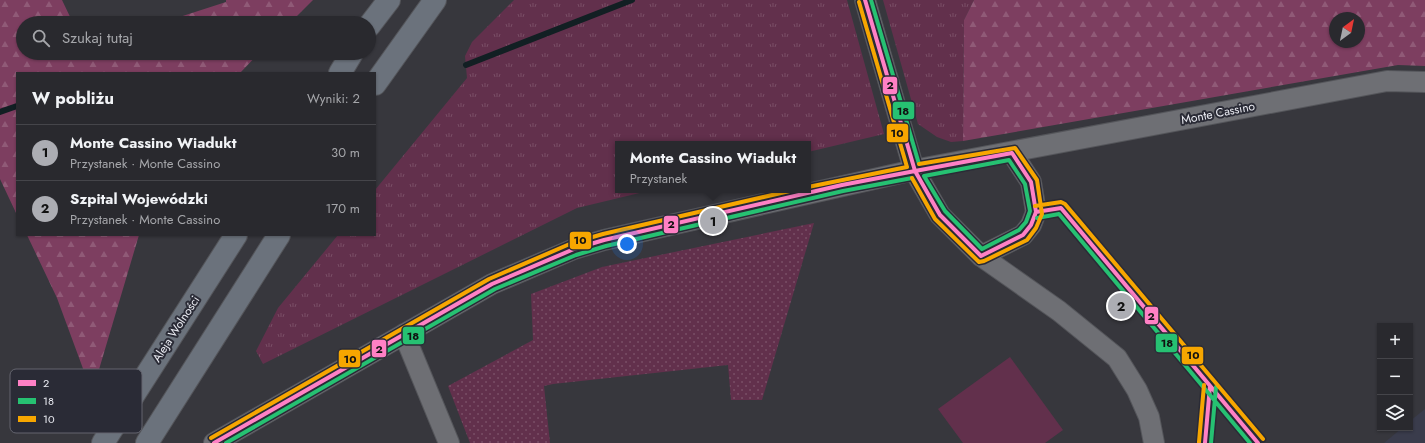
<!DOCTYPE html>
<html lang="pl">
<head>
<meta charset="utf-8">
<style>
	body { margin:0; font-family:Jost,sans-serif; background:#313136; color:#f1f3f6 }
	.controls { position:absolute; right:12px; bottom:12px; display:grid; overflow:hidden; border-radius:0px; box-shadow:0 1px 3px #0004 }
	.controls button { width:36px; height:36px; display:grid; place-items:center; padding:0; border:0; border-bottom:1px solid #45454a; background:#29292e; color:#f1f3f6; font:20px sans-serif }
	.compass { position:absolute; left:1329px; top:12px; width:36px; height:36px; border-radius:50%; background:#29292e; box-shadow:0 1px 3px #0004; rotate:33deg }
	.you { position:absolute; left:627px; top:244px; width:14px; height:14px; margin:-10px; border:3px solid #fff; border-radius:50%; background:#1a73e8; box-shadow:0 0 0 6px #1a73e833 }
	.badge { display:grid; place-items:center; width:26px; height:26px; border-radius:50%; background:#acadb3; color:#111; font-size:13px; font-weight:700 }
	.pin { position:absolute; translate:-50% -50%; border:2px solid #fff; box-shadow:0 1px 4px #0006 }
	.popup { position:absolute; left:615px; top:141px; width:196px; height:52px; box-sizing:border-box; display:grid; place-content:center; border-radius:0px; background:#29292e; filter:drop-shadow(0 1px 3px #0005); font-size:13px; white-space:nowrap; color:#a5a6aa }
	.popup b { font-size:15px; color:#f1f3f6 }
	.popup::after { content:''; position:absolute; left:50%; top:100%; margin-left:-8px; border:8px solid transparent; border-top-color:#29292e }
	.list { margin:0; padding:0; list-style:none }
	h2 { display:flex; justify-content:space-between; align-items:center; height:52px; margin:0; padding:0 16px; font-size:17px }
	h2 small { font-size:13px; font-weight:400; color:#a5a6aa }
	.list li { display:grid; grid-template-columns:26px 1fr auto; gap:12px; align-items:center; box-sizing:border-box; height:56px; padding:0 16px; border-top:1px solid #45454a }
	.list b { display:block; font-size:15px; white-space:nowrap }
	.list p { margin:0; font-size:13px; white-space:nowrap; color:#a5a6aa }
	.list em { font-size:13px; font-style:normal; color:#a5a6aa }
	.icon { flex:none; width:22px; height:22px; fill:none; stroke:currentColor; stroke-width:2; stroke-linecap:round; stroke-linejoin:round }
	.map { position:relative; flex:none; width:1425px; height:443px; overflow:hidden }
	.search { position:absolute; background:#29292e; box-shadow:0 1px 3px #0004; left:16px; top:16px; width:360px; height:44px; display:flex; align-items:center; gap:10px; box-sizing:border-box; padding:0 14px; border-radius:22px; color:#a5a6aa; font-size:15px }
	.panel { position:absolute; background:#29292e; box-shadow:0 1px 3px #0004; left:16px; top:72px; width:360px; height:164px; border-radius:0px }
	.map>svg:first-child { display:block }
</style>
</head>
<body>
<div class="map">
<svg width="1425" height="443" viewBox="0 0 1425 443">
	<defs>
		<pattern id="grass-tufts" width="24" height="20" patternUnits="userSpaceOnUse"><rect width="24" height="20" fill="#62304c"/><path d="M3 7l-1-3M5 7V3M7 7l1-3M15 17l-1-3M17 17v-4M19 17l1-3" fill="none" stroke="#794e66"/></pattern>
		<pattern id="forest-firs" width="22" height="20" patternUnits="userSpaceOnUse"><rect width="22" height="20" fill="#7d3e60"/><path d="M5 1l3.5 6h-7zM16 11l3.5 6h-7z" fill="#905a77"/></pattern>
		<pattern id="garden-dots" width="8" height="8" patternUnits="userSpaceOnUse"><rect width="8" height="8" fill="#62304c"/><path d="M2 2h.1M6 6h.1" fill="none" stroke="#794e66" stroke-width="1.8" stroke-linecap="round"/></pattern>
	</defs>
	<rect width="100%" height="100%" fill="#37373d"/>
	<!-- built -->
	<path fill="#3a3c4c" d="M 1425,409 L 1425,443 L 1384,443 L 1402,428 L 1410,428 L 1410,421 Z"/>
	<!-- grass -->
	<path fill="url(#grass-tufts)" d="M 514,0 L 847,0 L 884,134 L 808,152 L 808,144 L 618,144 L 618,190 L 652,190 L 577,208 L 263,364 L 256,351 L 278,308 L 338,235 L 375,235 L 375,190 L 467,78 L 465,56 L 472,42 Z
		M 883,0 L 974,0 L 964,20 L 963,141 L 951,142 L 937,137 L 918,124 Z"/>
	<!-- forest -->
	<path fill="url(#forest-firs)" fill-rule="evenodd" d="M 0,0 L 62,0 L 73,23 L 23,23 L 23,53 L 259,53 L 240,73 L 17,73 L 17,215 L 0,179 Z
		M 226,0 L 313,0 L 290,23 L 161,23 L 226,2 Z
		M 974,0 L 1425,0 L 1425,66 L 1398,65 L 963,141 L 964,20 ZM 1335,18 L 1359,18 L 1359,42 L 1335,42 Z
		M 27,235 L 139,235 L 92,393 L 57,298 Z"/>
	<!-- garden -->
	<path fill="url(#garden-dots)" d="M 814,223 L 762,400 L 731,400 L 728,365 L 553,384 L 544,386 L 550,443 L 470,443 L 448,386 L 533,340 L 531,294 L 602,267 Z"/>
	<!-- pitch -->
	<path fill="#62304c" d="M 1010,357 L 1063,430 L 1045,443 L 963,443 L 938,409 Z"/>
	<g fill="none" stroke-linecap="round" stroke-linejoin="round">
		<!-- stream -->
		<path stroke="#121f23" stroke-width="6" d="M 466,65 L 632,0
			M 0,112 L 17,106"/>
		<defs>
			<path id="minor" d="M 865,0 L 914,170 L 940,215 L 981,256 L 1059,311 L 1117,358 L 1137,390 L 1149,417 L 1154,443
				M 981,256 L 1023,235 L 1031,225 L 1036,212 L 1031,182 L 1012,153
				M 404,334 L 449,443
				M 214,443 L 492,284 L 574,249 L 604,240 L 914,170 L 1387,81 L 1425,82"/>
			<path id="trunk" d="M 369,26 L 389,0
				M 340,73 L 352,53
				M 375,84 L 435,0
				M 103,443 L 236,235
				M 147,443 L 279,235"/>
		</defs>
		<!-- minor casing -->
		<use href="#minor" stroke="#54555a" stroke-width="22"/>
		<!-- trunk casing -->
		<use href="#trunk" stroke="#54555a" stroke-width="24"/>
		<!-- minor -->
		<use href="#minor" stroke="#6e6f74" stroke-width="20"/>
		<!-- trunk -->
		<use href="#trunk" stroke="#6b727c" stroke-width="22"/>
		<defs>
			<path id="bus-1" d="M 865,0 L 915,171
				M 1012,153 L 1031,182 L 1036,212 L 1031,225 L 1023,235 L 981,256 L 940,215 L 915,171 Z
				M 1036,212 L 1061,208 L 1258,443
				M 214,443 L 492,284 L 574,249 L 604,240 L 842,185 L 915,171
				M 1205,443 L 1210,386"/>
			<path id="bus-2" d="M 871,0 L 919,164
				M 1009,160 L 1025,184 L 1030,211 L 1026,222 L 1019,230 L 982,249 L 945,211 L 924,176 Z
				M 1037,218 L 1059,214 L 1250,443
				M 226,443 L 495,289 L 576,255 L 606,246 L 843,191 L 912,178
				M 1211,443 L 1216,387"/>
			<path id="bus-3" d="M 912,178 L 935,219 L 979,262 L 984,261 L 1027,240 L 1036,228 L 1042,214 L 1037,180 L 1015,148 L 919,164
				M 808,187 L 907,167 L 859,2
				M 1035,206 L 1061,202 L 1065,204 L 1263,439
				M 211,438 L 489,279 L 572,243 L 603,234 L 794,190
				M 1199,442 L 1204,385"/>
		</defs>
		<!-- bus-1 casing -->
		<use href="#bus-1" stroke="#2a2b36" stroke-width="7"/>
		<!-- bus-2 casing -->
		<use href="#bus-2" stroke="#2a2b36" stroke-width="7"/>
		<!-- bus-3 casing -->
		<use href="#bus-3" stroke="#2a2b36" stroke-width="7"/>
		<!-- bus-1 -->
		<use href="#bus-1" stroke="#ff80c5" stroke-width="4"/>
		<!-- bus-2 -->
		<use href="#bus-2" stroke="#26c172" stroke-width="4"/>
		<!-- bus-3 -->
		<use href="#bus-3" stroke="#f7a600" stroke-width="4"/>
	</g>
	<g text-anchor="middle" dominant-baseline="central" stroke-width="4" stroke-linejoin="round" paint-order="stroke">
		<!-- street labels -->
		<g font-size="12" fill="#ebecf3" stroke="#2a2b36">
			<text transform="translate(1218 113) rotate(-11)">Monte Cassino</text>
			<text transform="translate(176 329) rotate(-57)">Aleja Wolności</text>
		</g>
	</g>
	<!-- legend -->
	<rect x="10" y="369" width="132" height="64" rx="6" fill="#2a2b36" stroke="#64656f" stroke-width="1"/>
	<rect x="18" y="380" width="18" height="6" fill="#ff80c5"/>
	<rect x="18" y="398" width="18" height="6" fill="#26c172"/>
	<rect x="18" y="416" width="18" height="6" fill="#f7a600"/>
	<g font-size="11" fill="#ebecf3">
		<text x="43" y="387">2</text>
		<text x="43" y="405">18</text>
		<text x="43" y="423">10</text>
	</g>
	<g stroke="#2a2b36" stroke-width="1.5">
		<rect x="882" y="76" width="16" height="19" rx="4" fill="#ff80c5"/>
		<rect x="892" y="101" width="23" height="19" rx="4" fill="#26c172"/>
		<rect x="886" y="123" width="23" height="20" rx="4" fill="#f7a600"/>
		<rect x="663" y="215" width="16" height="19" rx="4" fill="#ff80c5"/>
		<rect x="569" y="231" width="23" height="19" rx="4" fill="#f7a600"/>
		<rect x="1144" y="306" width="15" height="19" rx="4" fill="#ff80c5"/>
		<rect x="402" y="326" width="23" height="19" rx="4" fill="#26c172"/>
		<rect x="1155" y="333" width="23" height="20" rx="4" fill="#26c172"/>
		<rect x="371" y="339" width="16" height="19" rx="4" fill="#ff80c5"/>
		<rect x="1181" y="346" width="23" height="19" rx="4" fill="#f7a600"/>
		<rect x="338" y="349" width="23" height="19" rx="4" fill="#f7a600"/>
	</g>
	<g font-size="11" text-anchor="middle" font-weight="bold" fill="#111">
		<text x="890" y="89">2</text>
		<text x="903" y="115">18</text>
		<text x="897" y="137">10</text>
		<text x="671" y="228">2</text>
		<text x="580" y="244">10</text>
		<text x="1151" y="320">2</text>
		<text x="413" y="340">18</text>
		<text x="1167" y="347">18</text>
		<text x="379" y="353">2</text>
		<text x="1193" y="359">10</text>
		<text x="350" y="363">10</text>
	</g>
</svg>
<div class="controls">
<button>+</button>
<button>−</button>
<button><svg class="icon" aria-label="layers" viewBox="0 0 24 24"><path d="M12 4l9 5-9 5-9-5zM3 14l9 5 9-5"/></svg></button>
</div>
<svg class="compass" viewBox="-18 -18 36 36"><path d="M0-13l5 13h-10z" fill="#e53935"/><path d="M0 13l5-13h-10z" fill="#a5a6aa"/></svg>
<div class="you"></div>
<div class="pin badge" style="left:713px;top:221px">1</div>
<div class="popup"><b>Monte Cassino Wiadukt</b>Przystanek</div>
<div class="pin badge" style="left:1121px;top:306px">2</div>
<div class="search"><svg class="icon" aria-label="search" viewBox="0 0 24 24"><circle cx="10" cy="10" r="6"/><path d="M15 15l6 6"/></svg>Szukaj tutaj</div>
<section class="panel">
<h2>W pobliżu<small>Wyniki: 2</small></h2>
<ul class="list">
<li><span class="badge">1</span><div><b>Monte Cassino Wiadukt</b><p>Przystanek · Monte Cassino</p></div><em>30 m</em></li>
<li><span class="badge">2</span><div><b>Szpital Wojewódzki</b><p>Przystanek · Monte Cassino</p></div><em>170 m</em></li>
</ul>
</section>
</div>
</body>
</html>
